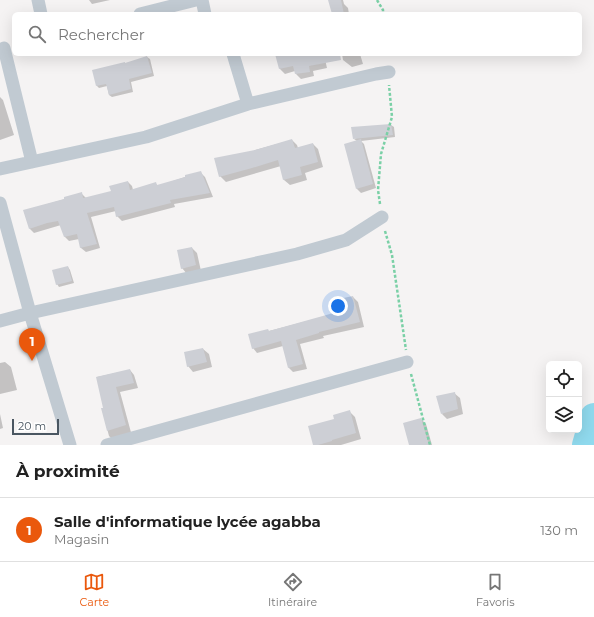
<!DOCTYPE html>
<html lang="fr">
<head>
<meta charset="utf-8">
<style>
	body { margin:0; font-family:Montserrat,sans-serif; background:#f2f2f2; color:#222 }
	.controls { position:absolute; right:12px; bottom:12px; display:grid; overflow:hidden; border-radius:6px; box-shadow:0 4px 16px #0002 }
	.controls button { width:36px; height:36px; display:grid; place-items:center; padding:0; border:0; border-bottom:1px solid #e0e0e0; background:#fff; color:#222; font:20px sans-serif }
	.scale { position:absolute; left:12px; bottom:10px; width:47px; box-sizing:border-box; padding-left:4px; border:2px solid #4a5661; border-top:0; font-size:11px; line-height:14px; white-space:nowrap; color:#4a5661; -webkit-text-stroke:3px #fff; paint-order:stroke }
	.you { position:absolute; left:338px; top:306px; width:14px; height:14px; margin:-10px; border:3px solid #fff; border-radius:50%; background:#1a73e8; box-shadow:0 0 0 6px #1a73e833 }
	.badge { display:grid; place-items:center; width:26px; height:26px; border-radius:50%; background:#ea580c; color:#fff; font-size:13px; font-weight:700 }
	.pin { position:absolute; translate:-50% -33px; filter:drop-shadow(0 1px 2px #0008) }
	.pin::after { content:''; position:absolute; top:21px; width:14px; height:12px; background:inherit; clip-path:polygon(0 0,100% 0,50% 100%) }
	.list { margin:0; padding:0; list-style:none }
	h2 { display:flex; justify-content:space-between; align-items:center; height:52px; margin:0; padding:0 16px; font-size:17px }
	h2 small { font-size:13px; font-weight:400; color:#767676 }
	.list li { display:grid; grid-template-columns:26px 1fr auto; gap:12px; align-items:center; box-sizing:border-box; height:64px; padding:0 16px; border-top:1px solid #e0e0e0 }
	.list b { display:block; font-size:15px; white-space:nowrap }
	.list p { margin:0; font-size:13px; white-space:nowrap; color:#767676 }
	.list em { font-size:13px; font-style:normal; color:#767676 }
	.icon { flex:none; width:22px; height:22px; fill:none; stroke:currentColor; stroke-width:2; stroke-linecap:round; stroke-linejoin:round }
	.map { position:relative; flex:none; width:594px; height:445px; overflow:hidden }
	.search { position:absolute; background:#fff; box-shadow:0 4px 16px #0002; left:12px; right:12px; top:12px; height:44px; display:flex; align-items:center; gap:10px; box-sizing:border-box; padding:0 14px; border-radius:6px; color:#767676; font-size:15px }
	.sheet { height:116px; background:#fff }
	nav { display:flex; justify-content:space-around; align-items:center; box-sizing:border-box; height:56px; border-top:1px solid #e0e0e0; background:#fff; font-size:11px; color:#767676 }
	nav a { display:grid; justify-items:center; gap:2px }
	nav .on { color:#ea580c }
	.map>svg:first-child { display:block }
</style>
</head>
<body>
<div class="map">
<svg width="594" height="445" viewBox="0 0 594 445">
	<rect width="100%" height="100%" fill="#f5f3f3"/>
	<!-- shadow -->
	<path fill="#0003" d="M 89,0 L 110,0 L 92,4 Z
		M 329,0 L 343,0 L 344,4 L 348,8 L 349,14 L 333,14 Z
		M 276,54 L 322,54 L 324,55 L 327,68 L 313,71 L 314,76 L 301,79 L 296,74 L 295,71 L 285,74 L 280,69 Z
		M 342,54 L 360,54 L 363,64 L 352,67 L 343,60 Z
		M 147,57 L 150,59 L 154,76 L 131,82 L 133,92 L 112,97 L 109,95 L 107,86 L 99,88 L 97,86 L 93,71 L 126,64 Z
		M 0,97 L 3,100 L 14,135 L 0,140 Z
		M 391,125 L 394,127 L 395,137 L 361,141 L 364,144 L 376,188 L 361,193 L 357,189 L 357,141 L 354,139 Z
		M 292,140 L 297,145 L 298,148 L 313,144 L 318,149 L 323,167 L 305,173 L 307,180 L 290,185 L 284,180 L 281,166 L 226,182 L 220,176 L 255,150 Z
		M 200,172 L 205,177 L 213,197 L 174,204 L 175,207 L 122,221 L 117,216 L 116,211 L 91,217 L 100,248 L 86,252 L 81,248 L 79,239 L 69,241 L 65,237 L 61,225 L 34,233 L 30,229 L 24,211 L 65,199 L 81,193 L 86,198 L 112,192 L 128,182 L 132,186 L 133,190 L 156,184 L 158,186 Z
		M 192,248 L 197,253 L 201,271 L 187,274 L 182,268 Z
		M 68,267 L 70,270 L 74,283 L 59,287 L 57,284 Z
		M 353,297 L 358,302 L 364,327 L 323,336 L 324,338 L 300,344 L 307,369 L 293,372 L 289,368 L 283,346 L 257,353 L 253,348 L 269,331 L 338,313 Z
		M 203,349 L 209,354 L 212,367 L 193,372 L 188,366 Z
		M 5,362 L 11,367 L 17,390 L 0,394 L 0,363 Z
		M 130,370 L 134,375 L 138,388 L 120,392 L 132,436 L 114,441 L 109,436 L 102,409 L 104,408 L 97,377 Z
		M 454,393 L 460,398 L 463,414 L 447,419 L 442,414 Z
		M 349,411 L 355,417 L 361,439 L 341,445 L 314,445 L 335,420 Z
		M 0,414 L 3,428 L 0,429 Z
		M 421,419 L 426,424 L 432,445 L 410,445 Z"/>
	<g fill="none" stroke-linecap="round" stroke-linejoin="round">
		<!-- river -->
		<path stroke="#90daee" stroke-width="28" d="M 586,445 L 594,417"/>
	</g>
	<!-- building -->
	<path fill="#cdcfd5" d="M 328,0 L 341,0 L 344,14 L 332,14 Z
		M 275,54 L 340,54 L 341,60 L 309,66 L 310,72 L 295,74 L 293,66 L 279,69 Z
		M 147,56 L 152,73 L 129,79 L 131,89 L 109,95 L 106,84 L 96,86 L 92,70 L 125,62 L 125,63 Z
		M 391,124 L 393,135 L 353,139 L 351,127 Z
		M 292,139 L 295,148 L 313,143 L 318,162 L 300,167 L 302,175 L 283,180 L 278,160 L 252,168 L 219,177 L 214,158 L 255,150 Z
		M 361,139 L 373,184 L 356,189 L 344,144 Z
		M 201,171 L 210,193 L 170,200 L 171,203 L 116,217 L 114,207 L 87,213 L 97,244 L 80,248 L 77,234 L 64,237 L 58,221 L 47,223 L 29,229 L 23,210 L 64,199 L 64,197 L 82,192 L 83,198 L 111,191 L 109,186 L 128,181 L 130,190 L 156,182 L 157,185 L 185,177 L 185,175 Z
		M 192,247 L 196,265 L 181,269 L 177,250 Z
		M 68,266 L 72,281 L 56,285 L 52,270 Z
		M 353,296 L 360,322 L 319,332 L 319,333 L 296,340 L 303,364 L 288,368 L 281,341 L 252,349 L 248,334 L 268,329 L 269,331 L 337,312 L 334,300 Z
		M 203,348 L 207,362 L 187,367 L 184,352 Z
		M 130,369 L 134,383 L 116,387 L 126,425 L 107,431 L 101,408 L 103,408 L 96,377 Z
		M 455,392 L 458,409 L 441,414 L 436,396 Z
		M 350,410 L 356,433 L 332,440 L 332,441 L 318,445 L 313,445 L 308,426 L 334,419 L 333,415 Z
		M 421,418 L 429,445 L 409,445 L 403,423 Z"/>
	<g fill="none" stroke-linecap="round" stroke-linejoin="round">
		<!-- path -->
		<path stroke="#7ad0a6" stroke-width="2.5" stroke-dasharray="3 2" stroke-linecap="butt" d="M 377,0 L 383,10 L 383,14
			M 380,204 L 378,190 L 381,154 L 392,117 L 389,85
			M 385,231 L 392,255 L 406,350
			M 411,374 L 430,445"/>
		<!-- street -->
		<path stroke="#c1cad2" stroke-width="13" d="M 38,0 L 41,14
			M 202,0 L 205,14
			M 140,14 L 196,0
			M 4,48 L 32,162
			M 248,104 L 376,74 L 389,72
			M 0,169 L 146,137 L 248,104 L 233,54
			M 0,203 L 30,313 L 70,445
			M 0,321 L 30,313 L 297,254 L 346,240 L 382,217
			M 107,445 L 407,362"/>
	</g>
</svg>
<div class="controls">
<button><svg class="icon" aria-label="locate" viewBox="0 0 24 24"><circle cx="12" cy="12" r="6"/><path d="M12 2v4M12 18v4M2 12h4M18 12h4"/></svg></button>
<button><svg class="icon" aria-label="layers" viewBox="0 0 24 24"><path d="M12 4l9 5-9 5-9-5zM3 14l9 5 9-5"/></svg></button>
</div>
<div class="scale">20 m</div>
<div class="you"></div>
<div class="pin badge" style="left:32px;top:361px">1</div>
<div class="search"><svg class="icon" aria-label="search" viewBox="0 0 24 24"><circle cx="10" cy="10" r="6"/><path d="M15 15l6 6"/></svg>Rechercher</div>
</div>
<section class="sheet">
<h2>À proximité<small></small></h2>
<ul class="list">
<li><span class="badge">1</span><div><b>Salle d'informatique lycée agabba</b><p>Magasin</p></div><em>130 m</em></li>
</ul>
</section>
<nav>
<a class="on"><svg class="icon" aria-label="map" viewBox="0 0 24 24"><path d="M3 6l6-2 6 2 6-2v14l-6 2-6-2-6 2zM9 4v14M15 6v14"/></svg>Carte</a>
<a><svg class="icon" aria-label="directions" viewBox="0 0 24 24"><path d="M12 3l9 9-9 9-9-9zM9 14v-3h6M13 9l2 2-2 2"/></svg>Itinéraire</a>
<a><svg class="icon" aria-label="saved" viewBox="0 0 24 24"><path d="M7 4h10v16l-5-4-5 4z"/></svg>Favoris</a>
</nav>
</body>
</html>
